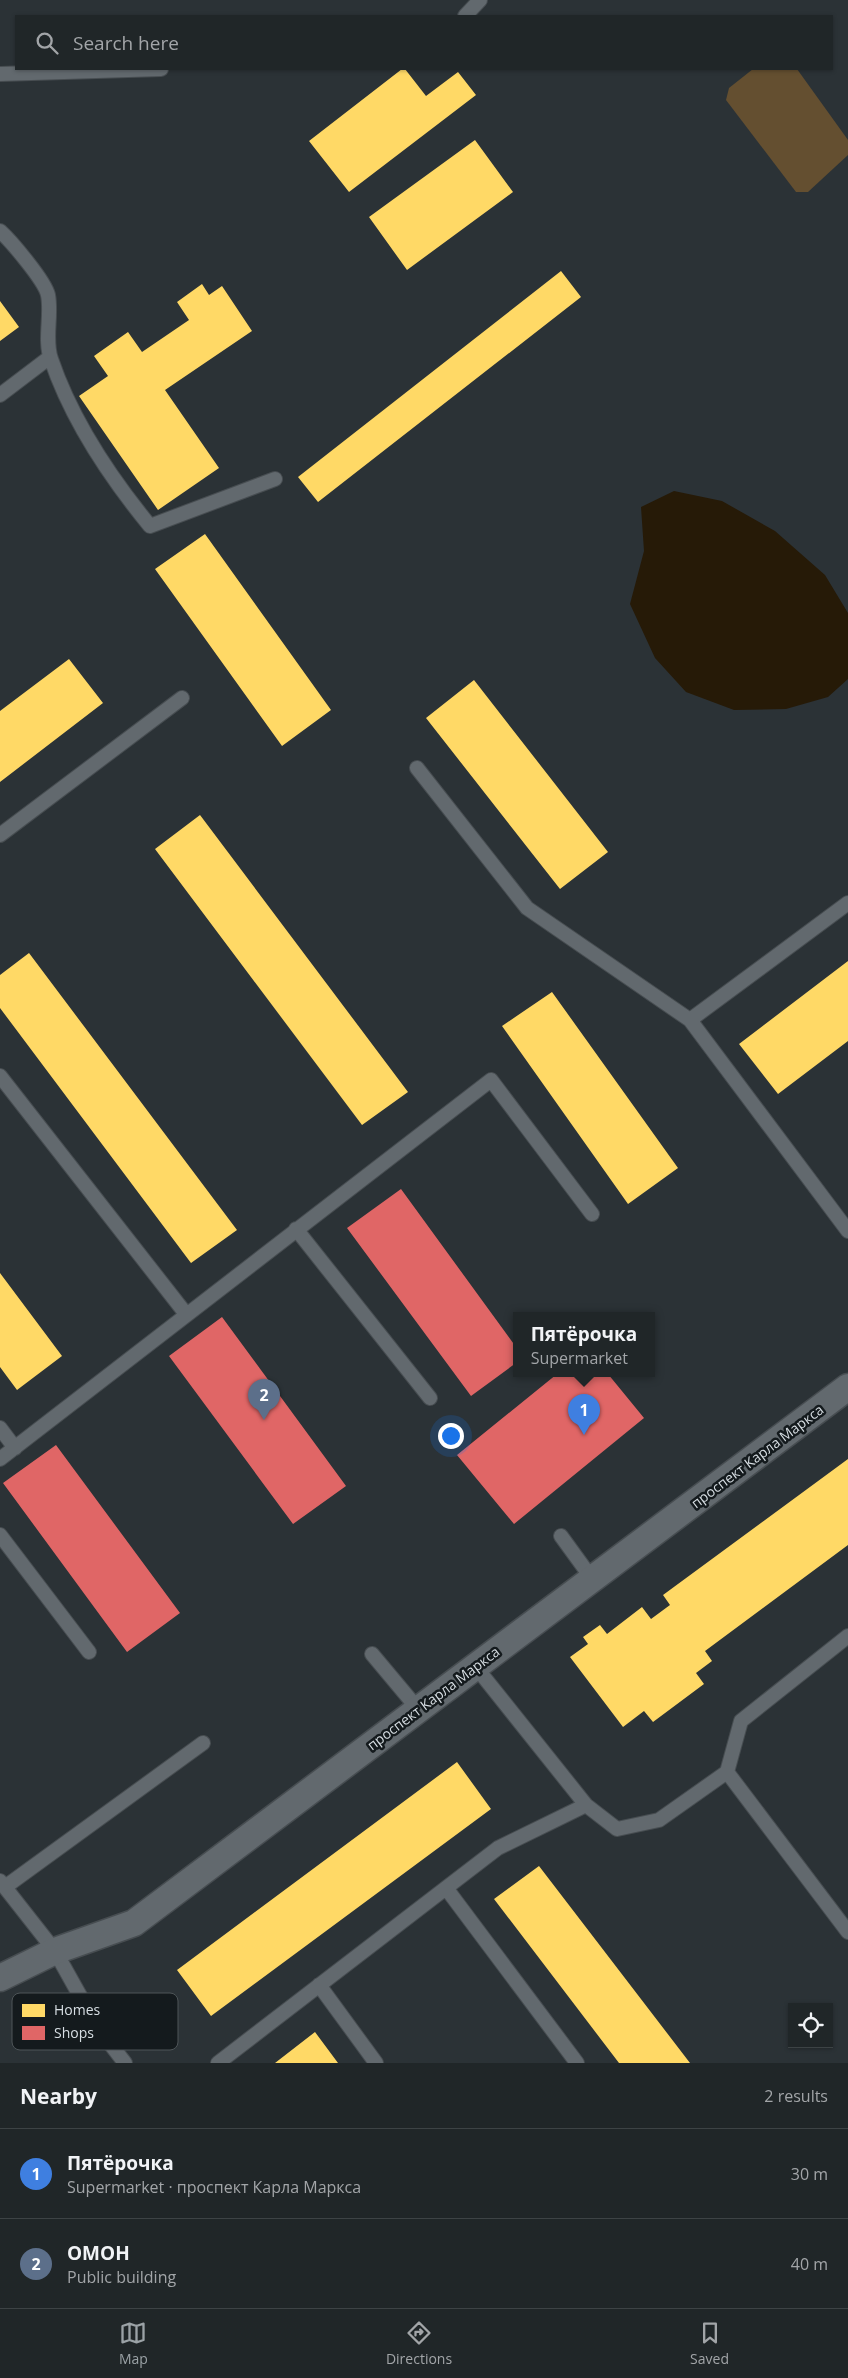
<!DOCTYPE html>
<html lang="en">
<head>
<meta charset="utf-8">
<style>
	body { margin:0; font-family:"Open Sans",sans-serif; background:#282e30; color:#f1f3f6 }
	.controls { position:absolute; right:15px; bottom:15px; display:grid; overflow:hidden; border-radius:0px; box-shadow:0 1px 4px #0004 }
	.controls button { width:45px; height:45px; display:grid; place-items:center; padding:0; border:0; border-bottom:1px solid #3d4345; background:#202628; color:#f1f3f6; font:25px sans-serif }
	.you { position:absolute; left:450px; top:1435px; width:18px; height:18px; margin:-12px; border:4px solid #fff; border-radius:50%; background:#1a73e8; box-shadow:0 0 0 8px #1a73e833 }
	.badge { display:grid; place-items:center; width:32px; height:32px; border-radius:50%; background:#9ba2a6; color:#fff; font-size:16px; font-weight:700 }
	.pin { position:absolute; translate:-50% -41px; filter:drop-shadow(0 1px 2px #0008) }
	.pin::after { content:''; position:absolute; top:26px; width:18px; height:15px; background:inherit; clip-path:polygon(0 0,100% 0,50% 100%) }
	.popup { position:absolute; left:513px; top:1312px; width:142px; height:65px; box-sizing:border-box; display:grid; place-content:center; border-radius:0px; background:#202628; filter:drop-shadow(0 1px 4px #0005); font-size:16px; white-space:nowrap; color:#a2a5a8 }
	.popup b { font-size:19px; color:#f1f3f6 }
	.popup::after { content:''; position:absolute; left:50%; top:100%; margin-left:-10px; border:10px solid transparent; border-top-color:#202628 }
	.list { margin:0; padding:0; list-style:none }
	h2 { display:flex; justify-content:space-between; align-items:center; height:65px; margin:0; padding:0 20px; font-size:21px }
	h2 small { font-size:16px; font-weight:400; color:#a2a5a8 }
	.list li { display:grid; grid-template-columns:32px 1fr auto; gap:15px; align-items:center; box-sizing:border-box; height:90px; padding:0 20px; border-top:1px solid #3d4345 }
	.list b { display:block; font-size:19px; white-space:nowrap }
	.list p { margin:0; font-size:16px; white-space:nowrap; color:#a2a5a8 }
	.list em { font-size:16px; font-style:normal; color:#a2a5a8 }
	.icon { flex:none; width:28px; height:28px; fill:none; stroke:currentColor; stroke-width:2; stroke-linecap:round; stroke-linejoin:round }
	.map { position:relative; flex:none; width:848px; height:2063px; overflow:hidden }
	.search { position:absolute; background:#202628; box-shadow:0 1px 4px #0004; left:15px; right:15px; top:15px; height:55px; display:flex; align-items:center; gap:12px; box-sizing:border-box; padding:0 18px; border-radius:0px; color:#a2a5a8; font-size:19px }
	.sheet { height:245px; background:#202628 }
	nav { display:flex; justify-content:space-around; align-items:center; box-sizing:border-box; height:70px; border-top:1px solid #3d4345; background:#202628; font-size:14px; color:#a2a5a8 }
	nav a { display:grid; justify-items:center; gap:2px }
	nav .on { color:#9ba2a6 }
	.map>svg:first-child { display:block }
</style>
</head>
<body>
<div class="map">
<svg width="848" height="2063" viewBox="0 0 848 2063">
	<rect width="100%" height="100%" fill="#2b3236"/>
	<!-- green -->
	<path fill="#644f30" d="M 753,69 L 797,69 L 848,140 L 848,155 L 808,192 L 796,192 L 726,100 L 729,88 Z"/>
	<!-- water -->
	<path fill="#261a07" d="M 674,491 L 722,501 L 775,531 L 825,575 L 848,613 L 848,679 L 828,697 L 786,709 L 734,710 L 686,692 L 655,658 L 630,604 L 644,551 L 641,507 Z"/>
	<!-- homes -->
	<path fill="#ffd966" d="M 402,69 L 405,69 L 426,96 L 458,72 L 476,95 L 349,192 L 309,141 Z
		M 475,140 L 513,192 L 407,270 L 369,217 Z
		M 561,271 L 581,297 L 318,502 L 298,477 Z
		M 202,284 L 209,295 L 222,286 L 252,331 L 165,390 L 219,468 L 158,510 L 79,396 L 108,376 L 94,356 L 128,332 L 142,352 L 189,320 L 177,302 Z
		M 0,301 L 19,327 L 0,341 Z
		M 205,534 L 331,710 L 282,746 L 155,569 Z
		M 69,659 L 103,703 L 0,782 L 0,711 Z
		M 474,680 L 608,852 L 560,889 L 426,718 Z
		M 200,815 L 408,1092 L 362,1125 L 155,849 Z
		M 29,953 L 237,1230 L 191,1263 L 0,1008 L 0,975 Z
		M 848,961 L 848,1041 L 778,1094 L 739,1044 Z
		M 552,992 L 678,1168 L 628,1204 L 502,1026 Z
		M 0,1273 L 62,1356 L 17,1390 L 0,1367 Z
		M 848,1459 L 848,1545 L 705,1651 L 712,1661 L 696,1673 L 704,1684 L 653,1722 L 644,1711 L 623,1727 L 570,1657 L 588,1644 L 583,1637 L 600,1625 L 607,1634 L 642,1607 L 651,1619 L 670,1605 L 663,1595 Z
		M 457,1762 L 491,1809 L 211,2016 L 177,1970 Z
		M 539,1866 L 690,2063 L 619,2063 L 494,1899 Z
		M 315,2032 L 338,2063 L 275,2063 Z"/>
	<!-- shops -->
	<path fill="#e06666" d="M 401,1189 L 516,1347 L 516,1363 L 471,1396 L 347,1228 Z
		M 222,1317 L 346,1486 L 293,1524 L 169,1356 Z
		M 557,1374 L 608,1374 L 644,1418 L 514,1524 L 457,1455 Z
		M 56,1445 L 180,1613 L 127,1652 L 3,1483 Z"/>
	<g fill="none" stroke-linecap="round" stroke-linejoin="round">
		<defs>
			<path id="service" d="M 465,16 L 480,0
				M 0,74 L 161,69
				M 0,231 C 11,241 45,281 48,295 C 52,315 44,340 51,359 C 72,421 109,476 150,526 L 275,479
				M 0,395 L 50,357
				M 417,768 L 527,908 L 690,1020 L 848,1231
				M 0,835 L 182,698
				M 690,1020 L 848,903
				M 0,1076 L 186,1314
				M 296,1229 L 430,1398
				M 0,1428 L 15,1448
				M 0,1459 L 491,1080 L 592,1214
				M 0,1535 L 89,1652
				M 561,1536 L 593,1580
				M 372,1654 L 418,1709
				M 475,1666 L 586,1805 L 617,1829 L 659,1820 L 727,1772 L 741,1721 L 848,1636
				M 727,1772 L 848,1932
				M 0,1881 L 55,1951 L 98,2028 L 125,2063
				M 5,1887 L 203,1743
				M 446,1888 L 577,2063
				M 319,1985 L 376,2063
				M 218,2063 L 498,1848 L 586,1805"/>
			<path id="minor" d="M 0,1978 L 55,1951 L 134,1923 L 848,1387"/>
		</defs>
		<!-- service casing -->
		<use href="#service" stroke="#474d51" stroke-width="16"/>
		<!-- minor casing -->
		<use href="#minor" stroke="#474d51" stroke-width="29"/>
		<!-- service -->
		<use href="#service" stroke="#62696e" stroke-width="14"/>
		<!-- minor -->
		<use href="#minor" stroke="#62696e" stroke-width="26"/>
	</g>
	<g text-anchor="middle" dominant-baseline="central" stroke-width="5" stroke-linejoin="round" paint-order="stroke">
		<!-- street labels -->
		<g font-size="14" fill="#d7dee3" stroke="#141a1d">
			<text transform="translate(757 1456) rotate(-37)">проспект Карла Маркса</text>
			<text transform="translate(433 1698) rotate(-37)">проспект Карла Маркса</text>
		</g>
	</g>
	<!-- legend -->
	<rect x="12" y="1993" width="166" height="57" rx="8" fill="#141a1d" stroke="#4e5558" stroke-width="1"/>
	<rect x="22" y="2004" width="23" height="13" fill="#ffd966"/>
	<rect x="22" y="2026" width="23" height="14" fill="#e06666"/>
	<g font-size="14" fill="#d7dee3">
		<text x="54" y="2015">Homes</text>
		<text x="54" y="2038">Shops</text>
	</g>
</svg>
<div class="controls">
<button><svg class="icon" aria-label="locate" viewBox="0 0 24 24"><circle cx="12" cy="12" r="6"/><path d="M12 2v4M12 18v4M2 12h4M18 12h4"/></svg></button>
</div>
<div class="you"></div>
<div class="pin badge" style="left:584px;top:1435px;background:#3f7fe0">1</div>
<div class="popup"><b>Пятёрочка</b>Supermarket</div>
<div class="pin badge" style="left:264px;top:1420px;background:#5c6f8a">2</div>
<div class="search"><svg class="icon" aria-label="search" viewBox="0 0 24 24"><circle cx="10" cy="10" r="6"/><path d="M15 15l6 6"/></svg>Search here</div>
</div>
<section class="sheet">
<h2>Nearby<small>2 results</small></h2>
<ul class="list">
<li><span class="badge" style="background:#3f7fe0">1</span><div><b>Пятёрочка</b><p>Supermarket · проспект Карла Маркса</p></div><em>30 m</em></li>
<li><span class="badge" style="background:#5c6f8a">2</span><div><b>ОМОН</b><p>Public building</p></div><em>40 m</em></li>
</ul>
</section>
<nav>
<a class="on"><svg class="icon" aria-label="map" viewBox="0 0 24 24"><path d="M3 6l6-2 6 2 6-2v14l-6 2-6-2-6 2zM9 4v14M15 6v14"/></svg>Map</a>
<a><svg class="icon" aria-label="directions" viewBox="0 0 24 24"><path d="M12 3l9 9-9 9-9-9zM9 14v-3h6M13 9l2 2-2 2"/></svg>Directions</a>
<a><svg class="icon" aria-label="saved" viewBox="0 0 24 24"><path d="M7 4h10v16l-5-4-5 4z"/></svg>Saved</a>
</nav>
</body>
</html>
